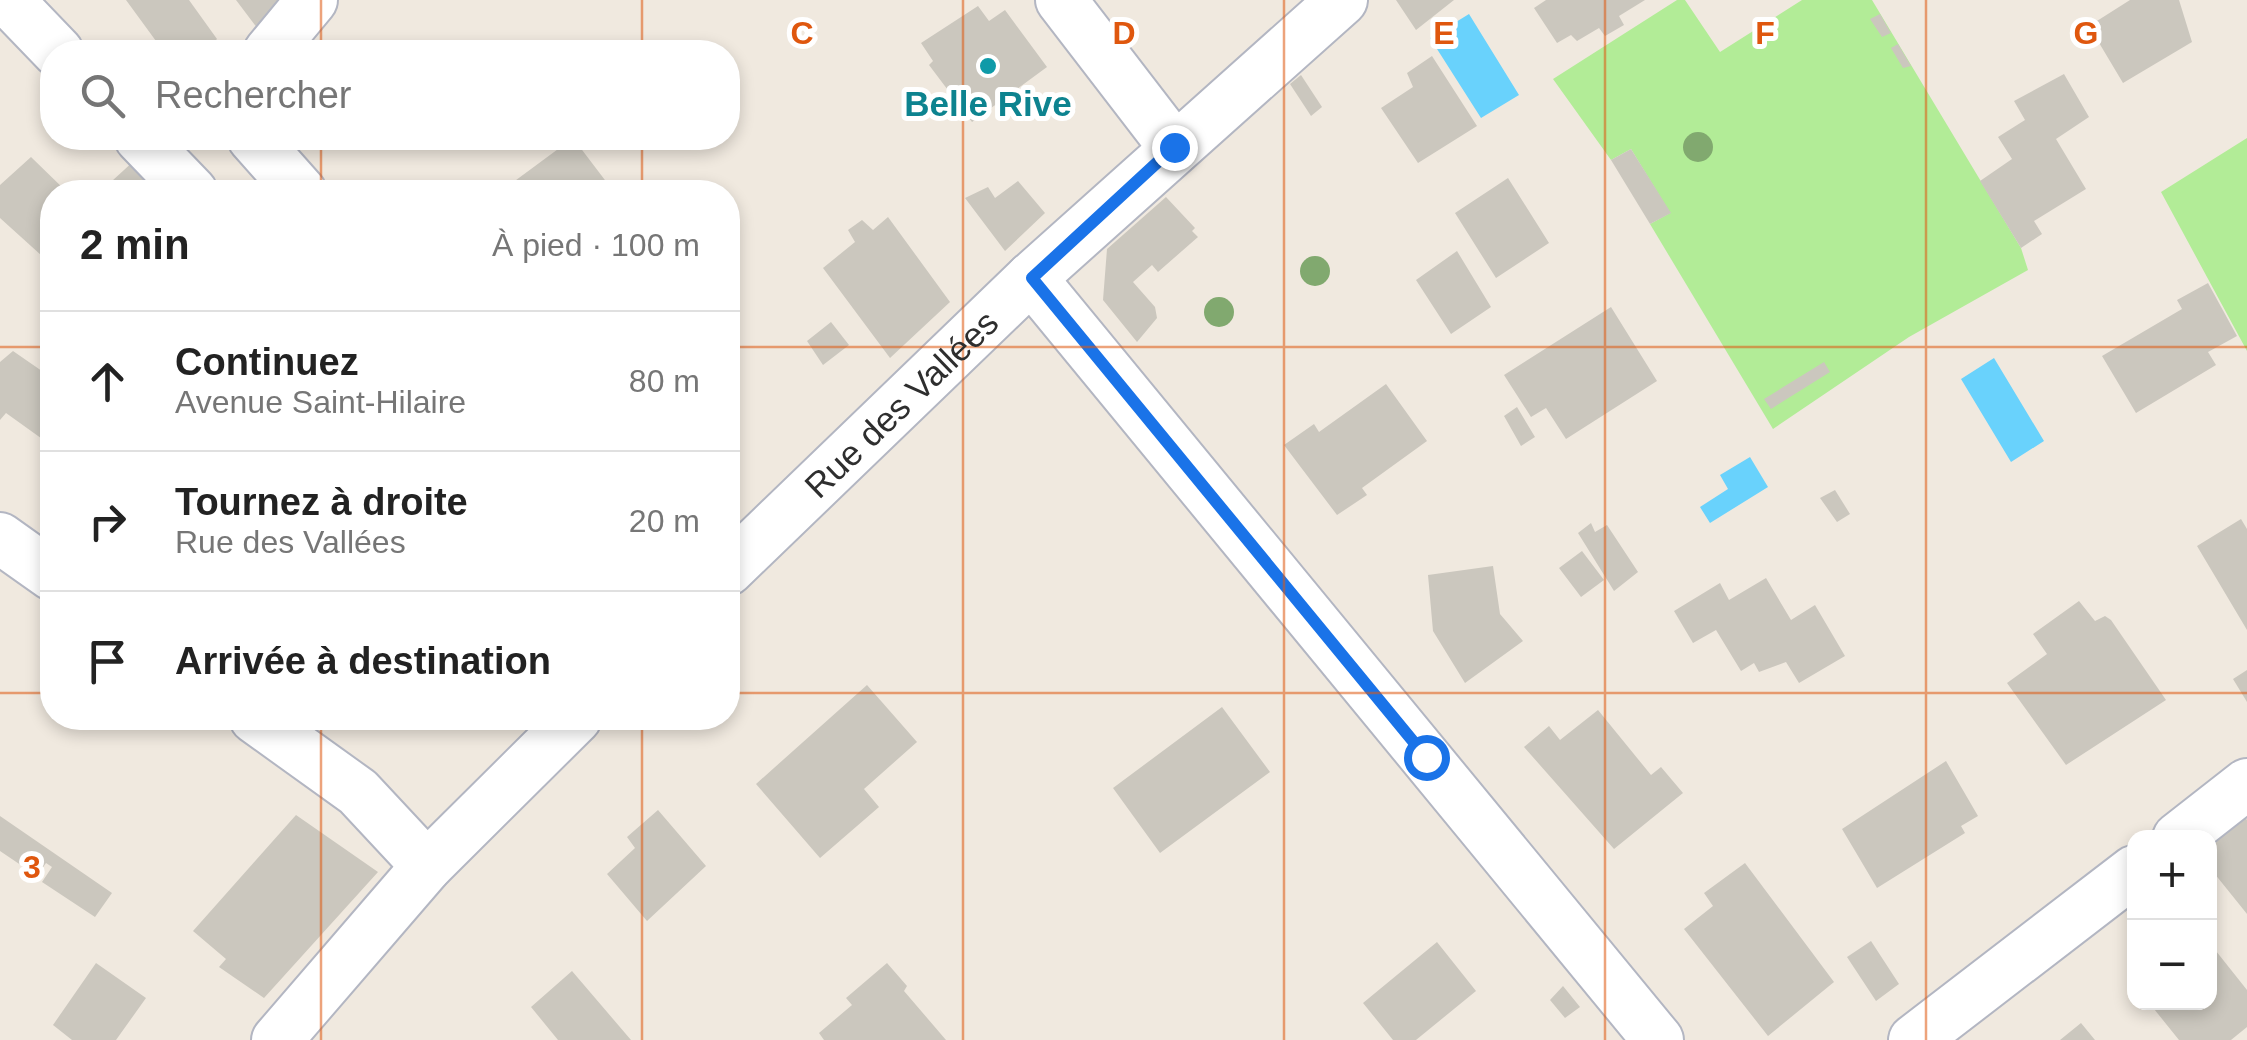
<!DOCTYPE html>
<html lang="fr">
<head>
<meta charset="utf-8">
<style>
	body { margin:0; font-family:Arial,sans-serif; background:#f2f2f2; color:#222 }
	.controls { position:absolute; right:30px; bottom:30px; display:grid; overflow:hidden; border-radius:20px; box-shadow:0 5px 15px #0003 }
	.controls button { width:90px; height:90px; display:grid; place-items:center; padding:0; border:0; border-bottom:2px solid #e0e0e0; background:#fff; color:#222; font:50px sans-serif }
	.stop { position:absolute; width:30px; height:30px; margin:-22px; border:8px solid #1a73e8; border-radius:50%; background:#fff }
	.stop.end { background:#1a73e8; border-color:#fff; box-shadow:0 2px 10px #0008 }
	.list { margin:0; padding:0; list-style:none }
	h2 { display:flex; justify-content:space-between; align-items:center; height:130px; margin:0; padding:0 40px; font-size:42px }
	h2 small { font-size:32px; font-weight:400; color:#767676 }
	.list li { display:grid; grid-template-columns:65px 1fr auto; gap:30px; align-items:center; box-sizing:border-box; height:140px; padding:0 40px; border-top:2px solid #e0e0e0 }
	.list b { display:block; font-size:38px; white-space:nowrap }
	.list p { margin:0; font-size:32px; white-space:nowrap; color:#767676 }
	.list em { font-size:32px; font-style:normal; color:#767676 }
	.icon { flex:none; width:55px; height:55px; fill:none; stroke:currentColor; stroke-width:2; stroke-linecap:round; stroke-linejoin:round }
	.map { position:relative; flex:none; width:2247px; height:1040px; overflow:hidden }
	.search { position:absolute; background:#fff; box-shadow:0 5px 15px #0003; left:40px; top:40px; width:700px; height:110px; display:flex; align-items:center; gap:25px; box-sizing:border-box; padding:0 35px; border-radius:40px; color:#767676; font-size:38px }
	.panel { position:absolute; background:#fff; box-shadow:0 5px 15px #0003; left:40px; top:180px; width:700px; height:550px; border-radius:40px }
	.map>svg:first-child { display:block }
</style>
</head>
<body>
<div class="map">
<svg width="2247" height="1040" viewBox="0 0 2247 1040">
	<rect width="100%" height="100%" fill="#f0e9df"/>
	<!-- green -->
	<path fill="#b2ec97" d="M 1677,0 L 1685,0 L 1720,52 L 1802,0 L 1872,0 L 2021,248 L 2028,270 L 1909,337 L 1773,429 L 1650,224 L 1670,213 L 1631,149 L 1611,160 L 1553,79 Z
		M 2247,138 L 2247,351 L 2161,192 Z"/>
	<!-- water -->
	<path fill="#69d2fc" d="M 1469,14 L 1519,95 L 1481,118 L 1430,38 Z
		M 1994,358 L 2044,441 L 2011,462 L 1961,379 Z
		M 1750,457 L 1768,487 L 1710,523 L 1700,507 L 1728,489 L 1720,475 Z"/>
	<!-- building -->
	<path fill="#cbc7be" d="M 126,0 L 189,0 L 217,39 L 205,52 L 164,52 Z
		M 236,0 L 296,0 L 261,33 Z
		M 1396,0 L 1454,0 L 1416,30 Z
		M 1546,0 L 1645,0 L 1619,16 L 1624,25 L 1605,36 L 1599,28 L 1577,41 L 1571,35 L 1557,43 L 1534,8 Z
		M 2130,0 L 2179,0 L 2192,42 L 2123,83 L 2089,26 Z
		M 978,6 L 989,21 L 1005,10 L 1047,67 L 972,122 L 929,65 L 933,61 L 921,43 Z
		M 1880,14 L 1891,33 L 1882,37 L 1870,19 Z
		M 1898,44 L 1911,66 L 1903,68 L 1891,48 Z
		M 1432,56 L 1477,126 L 1418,163 L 1381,108 L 1413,87 L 1407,73 Z
		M 2064,74 L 2089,117 L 2056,139 L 2086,189 L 2034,221 L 2042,234 L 2021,248 L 1980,181 L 2012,159 L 1998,137 L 2025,120 L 2014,101 Z
		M 1301,75 L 1322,107 L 1311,116 L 1290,84 Z
		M 573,138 L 614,192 L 500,192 Z
		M 1631,149 L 1671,213 L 1650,224 L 1611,160 Z
		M 31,157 L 67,192 L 52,192 L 52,265 L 0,218 L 0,185 Z
		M 136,159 L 154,178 L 139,192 L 100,192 Z
		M 1508,178 L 1549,243 L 1496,278 L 1455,213 Z
		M 1018,181 L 1045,213 L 1005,251 L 965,198 L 988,187 L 995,198 Z
		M 1166,197 L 1195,228 L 1192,231 L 1198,237 L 1158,272 L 1152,265 L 1133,282 L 1155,307 L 1157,318 L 1137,342 L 1103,300 L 1107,249 Z
		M 888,217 L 950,302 L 890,358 L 823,268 L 855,242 L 848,230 L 862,220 L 873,230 Z
		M 1457,251 L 1491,307 L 1451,334 L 1416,280 Z
		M 2208,283 L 2237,336 L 2208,352 L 2216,365 L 2136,413 L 2102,356 L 2182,309 L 2177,300 Z
		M 1611,307 L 1657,381 L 1566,439 L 1546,408 L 1531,417 L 1504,375 Z
		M 831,322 L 849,345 L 823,365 L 807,341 Z
		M 13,351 L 52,378 L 52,446 L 6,413 L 0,420 L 0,362 Z
		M 1824,362 L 1830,372 L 1771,409 L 1764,399 Z
		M 1386,384 L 1427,441 L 1362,488 L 1367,495 L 1337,515 L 1284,445 L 1314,424 L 1319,432 Z
		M 1517,407 L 1535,437 L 1521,446 L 1504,416 Z
		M 1835,490 L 1850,514 L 1837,522 L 1820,498 Z
		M 2241,519 L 2247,529 L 2247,630 L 2197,546 Z
		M 1591,523 L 1595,532 L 1607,525 L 1638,572 L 1614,591 L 1578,533 Z
		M 1582,551 L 1604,580 L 1581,597 L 1559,568 Z
		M 1493,566 L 1500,614 L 1523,641 L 1465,683 L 1433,631 L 1428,575 Z
		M 1766,578 L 1791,620 L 1815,605 L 1845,656 L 1799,683 L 1786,662 L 1759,672 L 1754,663 L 1741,671 L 1716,630 L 1693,643 L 1674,611 L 1720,583 L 1729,600 Z
		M 2079,601 L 2095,621 L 2105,616 L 2111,620 L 2166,700 L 2066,765 L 2007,683 L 2047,654 L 2033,634 Z
		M 2247,670 L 2247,702 L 2233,679 Z
		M 867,685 L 917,742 L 864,789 L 879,807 L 820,858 L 756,784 Z
		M 1222,707 L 1270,772 L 1160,853 L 1113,788 Z
		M 1598,710 L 1651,775 L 1661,767 L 1683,793 L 1614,849 L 1524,747 L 1549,726 L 1560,740 Z
		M 1946,761 L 1978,816 L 1961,826 L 1965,833 L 1877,888 L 1842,829 Z
		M 658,810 L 706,866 L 647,921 L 607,874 L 635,848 L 627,837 Z
		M 296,815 L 378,872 L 264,998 L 219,967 L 226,959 L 193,931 Z
		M 0,816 L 112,893 L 95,917 L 42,882 L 52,867 L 46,863 L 37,876 L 0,851 Z
		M 2245,817 L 2247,820 L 2247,914 L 2210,868 L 2210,843 Z
		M 1745,863 L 1834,982 L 1768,1036 L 1684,929 L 1713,906 L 1704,893 Z
		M 1871,941 L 1899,984 L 1876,1001 L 1847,957 Z
		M 1437,942 L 1476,991 L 1416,1040 L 1393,1040 L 1363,1003 Z
		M 2216,951 L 2247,990 L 2247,1027 L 2231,1040 L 2179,1040 L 2150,1004 L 2210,1002 L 2210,956 Z
		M 96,963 L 146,998 L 116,1040 L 72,1040 L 53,1025 Z
		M 887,963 L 907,986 L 904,991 L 946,1040 L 824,1040 L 819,1033 L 852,1005 L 846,998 Z
		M 572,971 L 631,1040 L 558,1040 L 531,1007 Z
		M 1563,986 L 1580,1007 L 1565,1018 L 1550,1000 Z
		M 2081,1023 L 2095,1040 L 2060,1040 Z"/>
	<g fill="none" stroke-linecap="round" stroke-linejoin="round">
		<defs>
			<g id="street">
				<path d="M 8,0 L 58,52"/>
				<path d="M 1061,0 L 1174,147"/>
				<path d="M 269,52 L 312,0"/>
				<path d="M 140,138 L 192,192"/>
				<path d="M 253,138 L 301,192"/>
				<path d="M 1031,278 L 1658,1040"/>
				<path d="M 0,538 L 52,575"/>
				<path id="s1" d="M 728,570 L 1031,278 L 1342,0"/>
				<path d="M 255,718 L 358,792 L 427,866"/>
				<path d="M 2178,838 L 2247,784"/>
				<path d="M 277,1040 L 427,866 L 576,718"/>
				<path d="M 1914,1040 L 2134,871"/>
			</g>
		</defs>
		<!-- street casing -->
		<use href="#street" stroke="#b3b6c2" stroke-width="54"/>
		<!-- street -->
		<use href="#street" stroke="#fff" stroke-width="50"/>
	</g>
	<!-- trees -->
	<g fill="#81a96f">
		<circle cx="1698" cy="147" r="15"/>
		<circle cx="1315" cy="271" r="15"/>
		<circle cx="1219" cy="312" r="15"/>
	</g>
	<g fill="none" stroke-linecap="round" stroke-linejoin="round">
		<!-- route -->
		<path stroke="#1a73e8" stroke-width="12" d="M 1174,147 L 1032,278 L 1426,757"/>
	</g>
	<!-- grid -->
	<path fill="none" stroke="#df570e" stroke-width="2.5" stroke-opacity="0.55" d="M 321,0 L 321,52M 642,0 L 642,52M 963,0 L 963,1040M 1284,0 L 1284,1040M 1605,0 L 1605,1040M 1926,0 L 1926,1040M 321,138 L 321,192M 642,138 L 642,192M 0,347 L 52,347M 728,347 L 2247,347M 0,693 L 52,693M 728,693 L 2247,693M 321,718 L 321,1040M 642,718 L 642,1040"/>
	<!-- markers -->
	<circle fill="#0f9aa8" stroke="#fff" stroke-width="4" cx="988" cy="66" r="10"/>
	<g text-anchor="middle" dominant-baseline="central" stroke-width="10" stroke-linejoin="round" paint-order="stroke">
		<!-- culture labels -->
		<g font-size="35" font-weight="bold" fill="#0d838f" stroke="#fff">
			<text x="988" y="103">Belle Rive</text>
		</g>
		<!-- street labels -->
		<g font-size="35" fill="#2e2e2e" stroke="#fff">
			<text stroke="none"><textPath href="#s1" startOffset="240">Rue des Vallées</textPath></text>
		</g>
	</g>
	<g font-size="32" text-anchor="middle" font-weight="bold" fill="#df570e" stroke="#fff" stroke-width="10" stroke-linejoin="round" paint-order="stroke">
		<text x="802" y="44">C</text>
		<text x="1124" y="44">D</text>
		<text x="1444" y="44">E</text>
		<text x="1765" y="44">F</text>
		<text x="2086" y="44">G</text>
		<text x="32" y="878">3</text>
	</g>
</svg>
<div class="controls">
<button>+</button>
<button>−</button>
</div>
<div class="stop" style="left:1426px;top:757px"></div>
<div class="stop end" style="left:1174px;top:147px"></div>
<div class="search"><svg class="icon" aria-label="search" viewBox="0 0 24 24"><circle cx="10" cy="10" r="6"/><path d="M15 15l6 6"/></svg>Rechercher</div>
<section class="panel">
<h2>2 min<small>À pied · 100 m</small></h2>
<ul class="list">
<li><svg class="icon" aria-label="ahead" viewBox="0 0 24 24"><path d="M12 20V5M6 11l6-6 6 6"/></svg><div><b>Continuez</b><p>Avenue Saint-Hilaire</p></div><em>80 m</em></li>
<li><svg class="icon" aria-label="right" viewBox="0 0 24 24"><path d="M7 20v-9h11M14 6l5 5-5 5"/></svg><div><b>Tournez à droite</b><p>Rue des Vallées</p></div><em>20 m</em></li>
<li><svg class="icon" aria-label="arrive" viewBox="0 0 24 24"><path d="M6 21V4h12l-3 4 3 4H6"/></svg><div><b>Arrivée à destination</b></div></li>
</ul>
</section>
</div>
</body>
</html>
